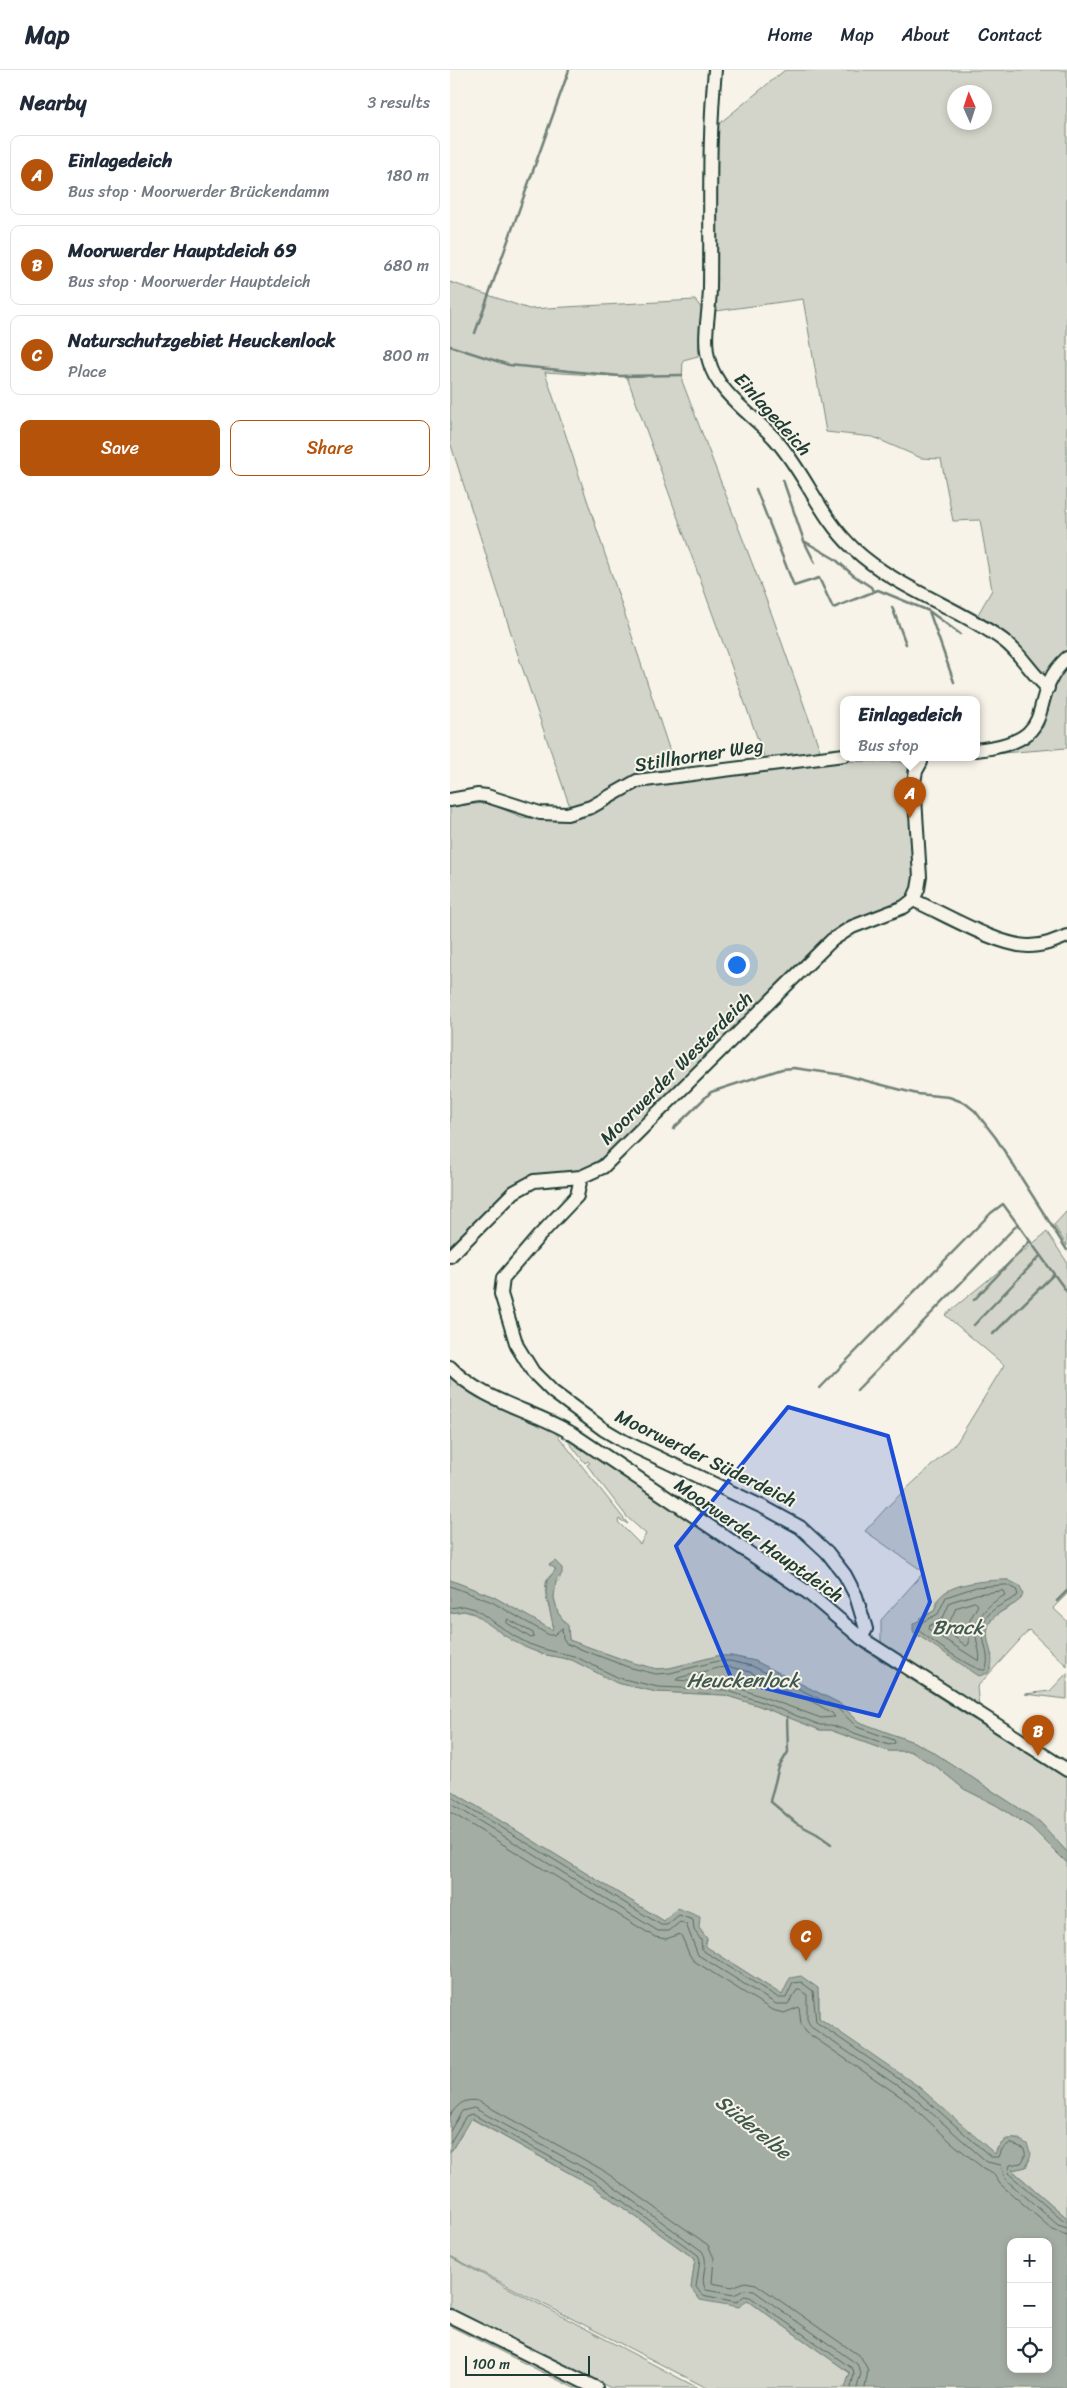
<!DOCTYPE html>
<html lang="en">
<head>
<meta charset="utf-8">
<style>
	body { margin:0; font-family:Sriracha,sans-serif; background:#f6f6f7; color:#1f2937 }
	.controls { position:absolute; right:15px; bottom:15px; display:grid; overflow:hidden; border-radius:10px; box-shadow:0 2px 8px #0003 }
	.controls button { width:45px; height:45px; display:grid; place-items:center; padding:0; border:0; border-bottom:1px solid #e0e1e3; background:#fff; color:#1f2937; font:25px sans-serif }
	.compass { position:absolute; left:497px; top:15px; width:45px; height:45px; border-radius:50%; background:#fff; box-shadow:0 2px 8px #0003; rotate:357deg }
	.scale { position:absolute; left:15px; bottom:12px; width:125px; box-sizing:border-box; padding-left:5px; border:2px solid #1f3d34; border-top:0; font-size:14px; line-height:18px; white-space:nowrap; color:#1f3d34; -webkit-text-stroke:4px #f7f3e8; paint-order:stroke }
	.you { position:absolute; left:286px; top:894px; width:18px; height:18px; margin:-12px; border:4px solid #fff; border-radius:50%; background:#1a73e8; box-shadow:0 0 0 8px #1a73e833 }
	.badge { display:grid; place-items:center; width:32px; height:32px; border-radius:50%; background:#b45309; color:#fff; font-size:16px; font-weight:700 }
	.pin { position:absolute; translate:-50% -41px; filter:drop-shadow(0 1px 2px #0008) }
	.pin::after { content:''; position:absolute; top:26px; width:18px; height:15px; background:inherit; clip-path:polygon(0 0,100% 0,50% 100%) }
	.popup { position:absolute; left:390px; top:626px; width:140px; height:65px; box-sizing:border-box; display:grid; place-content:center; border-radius:10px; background:#fff; filter:drop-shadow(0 1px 4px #0005); font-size:16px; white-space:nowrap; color:#747a83 }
	.popup b { font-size:19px; color:#1f2937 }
	.popup::after { content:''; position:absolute; left:50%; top:100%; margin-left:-10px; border:10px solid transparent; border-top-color:#fff }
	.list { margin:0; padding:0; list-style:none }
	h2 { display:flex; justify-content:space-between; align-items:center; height:65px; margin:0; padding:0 20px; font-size:21px }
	h2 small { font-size:16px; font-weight:400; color:#747a83 }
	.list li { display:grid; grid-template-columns:32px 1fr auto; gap:15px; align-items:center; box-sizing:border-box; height:80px; margin:0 10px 10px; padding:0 10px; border:1px solid #e0e1e3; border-radius:10px }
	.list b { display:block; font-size:19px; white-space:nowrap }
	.list p { margin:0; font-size:16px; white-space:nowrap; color:#747a83 }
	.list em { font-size:16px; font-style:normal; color:#747a83 }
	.actions { display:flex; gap:10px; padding:15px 20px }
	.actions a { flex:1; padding:11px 0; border:1px solid #b45309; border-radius:10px; text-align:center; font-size:18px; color:#b45309 }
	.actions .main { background:#b45309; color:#fff }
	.icon { flex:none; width:28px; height:28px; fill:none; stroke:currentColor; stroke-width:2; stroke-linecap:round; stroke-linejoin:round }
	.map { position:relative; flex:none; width:617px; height:2318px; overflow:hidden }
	header { display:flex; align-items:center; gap:30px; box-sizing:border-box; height:70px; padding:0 25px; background:#fff; border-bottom:1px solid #e0e1e3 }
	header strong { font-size:24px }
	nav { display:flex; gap:28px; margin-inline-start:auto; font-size:18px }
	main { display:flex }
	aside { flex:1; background:#fff }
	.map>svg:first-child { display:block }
</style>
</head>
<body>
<header>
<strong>Map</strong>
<nav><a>Home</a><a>Map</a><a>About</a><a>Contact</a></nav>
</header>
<main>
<aside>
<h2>Nearby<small>3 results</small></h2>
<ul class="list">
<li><span class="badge">A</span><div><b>Einlagedeich</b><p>Bus stop · Moorwerder Brückendamm</p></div><em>180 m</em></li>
<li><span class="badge">B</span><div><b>Moorwerder Hauptdeich 69</b><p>Bus stop · Moorwerder Hauptdeich</p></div><em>680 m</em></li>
<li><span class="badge">C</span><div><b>Naturschutzgebiet Heuckenlock</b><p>Place</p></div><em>800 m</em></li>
</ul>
<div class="actions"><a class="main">Save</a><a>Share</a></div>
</aside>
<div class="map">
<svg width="617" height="2318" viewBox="0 0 617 2318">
	<rect width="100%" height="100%" fill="#f7f3e8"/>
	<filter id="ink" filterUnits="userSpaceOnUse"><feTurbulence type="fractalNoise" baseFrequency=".02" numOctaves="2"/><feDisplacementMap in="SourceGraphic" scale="10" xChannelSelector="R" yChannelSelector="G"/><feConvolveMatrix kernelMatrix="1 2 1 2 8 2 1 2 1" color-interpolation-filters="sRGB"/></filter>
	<g filter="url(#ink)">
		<!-- green -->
		<path fill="#d3d5ca" stroke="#79897f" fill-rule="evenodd" d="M 335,0 L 617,0 L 617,580 L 597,600 L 590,602 L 527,546 L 542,520 L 530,450 L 503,451 L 491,389 L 471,388 L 423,367 L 376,362 L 353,229 L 266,241 L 263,86 L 265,57 ZM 504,22 L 534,22 L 534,52 L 504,52 Z
			M 0,212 L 79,239 L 245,230 L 252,239 L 248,286 L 233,290 L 232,311 L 322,545 L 371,683 L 315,689 L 177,307 L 95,302 L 226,700 L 177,711 L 121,740 L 69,588 L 0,372 Z
			M 617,596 L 617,678 L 526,685 L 526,684 L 565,678 L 593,657 L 605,616 Z
			M 374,691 L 457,692 L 464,815 L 461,823 L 454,831 L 399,852 L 379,867 L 323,919 L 156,1085 L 136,1098 L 116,1103 L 95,1104 L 74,1110 L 0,1178 L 0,736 L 38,733 L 72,747 L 106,751 L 133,747 L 161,735 L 186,718 L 217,710 Z
			M 617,1141 L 617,1176 L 604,1155 Z
			M 597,1162 L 617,1192 L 617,1524 L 603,1538 L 617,1551 L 617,1596 L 579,1560 L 527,1617 L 529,1638 L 431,1574 L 431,1550 L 474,1502 L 415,1461 L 439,1435 L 507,1372 L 554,1295 L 495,1245 ZM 558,1510 L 572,1528 C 551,1546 525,1546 542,1586 L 469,1548 L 484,1541 C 487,1536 486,1531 490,1527 C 503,1512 540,1511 558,1510 Z
			M 0,1306 L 26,1327 L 42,1335 L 79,1349 L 105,1362 L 178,1454 L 169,1449 L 168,1452 L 190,1474 L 196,1464 L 177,1447 L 137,1395 L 140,1393 L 138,1391 L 135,1393 L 118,1371 L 119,1369 L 347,1522 L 413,1579 L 521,1648 L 551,1663 L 617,1707 L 617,1782 L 590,1752 L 483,1682 L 466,1673 L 409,1652 L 389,1633 L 305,1591 L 281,1586 L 267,1586 L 220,1598 L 207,1599 L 180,1592 L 119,1570 L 118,1556 L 108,1543 L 104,1528 L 105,1514 L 110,1508 L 112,1498 L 102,1496 L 105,1497 L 105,1502 C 82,1514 108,1548 102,1561 L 44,1527 L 0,1510 Z
			M 14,1541 L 30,1546 L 52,1564 L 77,1578 L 92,1584 L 122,1590 L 167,1613 L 207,1622 L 274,1625 L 307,1635 L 370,1660 L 380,1660 L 438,1681 L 460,1681 L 487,1697 L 514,1719 L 546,1735 L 581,1757 L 617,1793 L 617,2148 L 562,2100 L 576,2097 L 580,2089 L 570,2069 L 556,2069 L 547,2078 L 545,2084 L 421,1985 L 369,1948 L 369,1927 L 332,1925 L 255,1876 L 257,1869 L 249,1858 L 214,1851 L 0,1720 L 0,1543 Z
			M 617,1603 L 617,1629 L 575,1624 L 600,1621 Z
			M 20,2048 L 141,2115 L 245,2189 L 241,2218 L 297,2230 L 400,2303 L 395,2318 L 257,2318 L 0,2186 L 0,2083 Z
			M 0,2187 L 248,2318 L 161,2318 L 0,2238 Z
			M 0,2250 L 136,2318 L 124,2318 L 0,2256 Z"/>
		<!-- water -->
		<path fill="#a4ada3" stroke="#6f8077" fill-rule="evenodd" d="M 105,1491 L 112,1498 L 112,1504 L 106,1510 L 104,1528 L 108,1543 L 118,1556 L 119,1570 L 180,1592 L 207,1599 L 220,1598 L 267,1586 L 281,1586 L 305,1591 L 389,1633 L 409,1652 L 466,1673 L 483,1682 L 590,1752 L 617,1782 L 617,1793 L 581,1757 L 546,1735 L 514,1719 L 487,1697 L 460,1681 L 438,1681 L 380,1660 L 370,1660 L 307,1635 L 274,1625 L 207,1622 L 167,1613 L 122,1590 L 92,1584 L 77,1578 L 61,1570 L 23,1543 L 14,1541 L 0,1543 L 0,1510 L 44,1527 L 102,1560 L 103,1555 L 96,1523 L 97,1511 L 106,1499 L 99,1495 Z
			M 558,1510 L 570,1516 L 573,1525 C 566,1539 545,1538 539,1554 C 532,1571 549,1588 538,1603 L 529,1606 L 463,1562 L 463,1554 L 484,1541 C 487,1536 486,1531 490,1527 C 503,1512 540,1510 558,1510 Z
			M 0,1720 L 214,1851 L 228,1838 L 250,1847 L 249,1858 L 257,1869 L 255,1876 L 332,1925 L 340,1908 L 351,1906 L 368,1918 L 369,1948 L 468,2016 L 545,2084 C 552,2069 561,2064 577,2074 L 581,2084 L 576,2097 L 562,2100 L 617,2148 L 617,2318 L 395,2318 L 400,2303 L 297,2230 L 289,2237 L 250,2230 L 241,2218 L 245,2189 L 141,2115 L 21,2048 L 0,2083 ZM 561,2172 L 598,2172 L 598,2299 L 561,2299 Z"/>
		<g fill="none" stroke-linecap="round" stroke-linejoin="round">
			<!-- shore -->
			<path stroke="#546a60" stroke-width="1" d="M 557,1515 L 566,1519 L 568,1525 C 559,1532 547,1535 539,1544 C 523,1563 544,1584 535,1600 C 524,1602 478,1568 468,1560 L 472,1552 L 488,1544 L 496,1527 L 526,1517 Z
				M 0,1516 L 42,1532 L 99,1565 L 104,1565 L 112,1558 L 113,1568 L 117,1574 L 178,1597 L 206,1604 L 220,1603 L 268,1591 L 280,1591 L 302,1596 L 386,1637 L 407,1657 L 444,1670 L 445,1673 L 439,1675 L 381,1655 L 370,1655 L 309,1631 L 275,1620 L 208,1617 L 169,1608 L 124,1586 L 93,1579 L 79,1574 L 64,1566 L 25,1539 L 14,1536 L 0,1538
				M 553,1521 L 555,1525 C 537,1535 522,1549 527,1572 C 528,1578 531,1586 529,1591 L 478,1559 L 479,1556 L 493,1548 L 500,1532 L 527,1524 Z
				M 525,1532 L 528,1535 L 520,1550 L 519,1574 L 516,1576 L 493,1558 L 500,1551 L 506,1538 Z
				M 58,1549 L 83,1563 L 84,1567 L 81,1568 L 57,1553 Z
				M 280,1597 L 300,1602 L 336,1621 L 365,1633 L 382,1643 L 385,1647 L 371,1648 L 277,1614 L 226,1610 L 228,1608 L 268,1598 Z
				M 0,1726 L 211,1855 L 217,1855 L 229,1845 L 243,1850 L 244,1860 L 251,1870 L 252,1880 L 329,1928 L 336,1928 L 343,1913 L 351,1912 L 363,1921 L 366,1952 L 465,2020 L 541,2087 L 549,2087 L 552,2079 L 560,2073 L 573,2078 C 577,2083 575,2088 571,2093 L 560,2095 L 558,2103 L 612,2150 L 617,2151
				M 0,1733 L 208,1861 L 219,1861 L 230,1852 L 236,1854 L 248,1885 L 326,1934 L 338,1934 L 347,1920 L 350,1920 L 357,1925 L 357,1949 L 361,1957 L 461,2025 L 537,2092 L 551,2095 L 555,2109 L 608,2155 L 617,2158
				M 0,1742 L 205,1867 L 216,1869 L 230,1864 C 236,1873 237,1884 244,1891 L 322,1940 L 334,1943 L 349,1937 L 351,1954 L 356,1962 L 457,2031 L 501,2072 L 533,2098 L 543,2103 L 550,2114 L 603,2160 L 617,2165
				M 0,2046 C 7,2035 14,2028 28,2031 L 151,2099 L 258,2175 L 264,2188 L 262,2213 L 282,2217 L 295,2212 L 306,2214 L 411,2287 L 418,2300 L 415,2318
				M 0,2061 L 12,2041 L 24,2038 L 147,2105 L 252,2181 C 261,2193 248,2208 256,2220 L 284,2225 L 294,2220 L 304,2221 L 407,2294 L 411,2303 L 407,2318
				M 0,2073 L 16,2046 L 22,2044 L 144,2111 L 248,2185 L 250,2190 L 246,2217 L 252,2225 L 287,2232 L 294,2226 L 300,2227 L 403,2299 L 404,2304 L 401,2318"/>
			<!-- stream -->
			<path stroke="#6f8077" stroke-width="2.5" d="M 25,263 L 119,0
				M 0,276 L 59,295 L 170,306 L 232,305
				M 333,410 L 354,471 L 365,493
				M 306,419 L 344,516 L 369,508 L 383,538 L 428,520 L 479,541 L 510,564
				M 354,471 L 385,489 L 403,505 L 421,517 L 423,521
				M 442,537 L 456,574
				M 479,541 L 504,612
				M 223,1059 L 261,1022 L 332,999 L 344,998 L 394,1005 L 467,1024 L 499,1027 L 515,1033 L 525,1041 L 546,1068 L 617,1180
				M 524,1230 L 580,1171
				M 524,1255 L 590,1186
				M 543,1264 L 604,1204
				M 370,1318 L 541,1143 L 553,1134 L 617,1222
				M 407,1320 L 568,1154
				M 607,1531 L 617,1521
				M 337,1647 L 338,1682 L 329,1697 L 320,1731 L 346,1753 L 367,1764 L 381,1774"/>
			<defs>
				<path id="minor" d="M 265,0 C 258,72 261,145 260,217 C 260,241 252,268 259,291 C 267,323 303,345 325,369 C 357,405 368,445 404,479 C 447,519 506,536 553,570 C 571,583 581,604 598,618
					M 526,680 C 617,670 572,630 617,588
					M 458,687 L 471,692
					M 0,730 L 28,725 L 37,726 L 90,743 L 117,744 L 141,737 L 187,711 L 394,685
					M 463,830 C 493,843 548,876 579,876 C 593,876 605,871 617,866
					M 131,1107 L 127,1126 L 89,1166 L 53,1208 L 51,1224 L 67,1276 L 83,1302 L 103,1322 L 153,1359 L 175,1372 L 317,1439 L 350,1457 L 377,1482 L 395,1505 L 406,1526 L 416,1559 L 411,1568
					M 0,1186 L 64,1122 L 84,1111 L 131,1107 L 153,1097 L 382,870 L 402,857 L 454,837 L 463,830 L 468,819 L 470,807 L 464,712 L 466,701 L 471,692
					M 0,1297 C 33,1332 81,1339 121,1363 L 357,1522 L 411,1568 L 617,1700
					M 0,2246 L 146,2318"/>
			</defs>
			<!-- minor casing -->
			<use href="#minor" stroke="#1f3d34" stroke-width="16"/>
			<!-- minor -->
			<use href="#minor" stroke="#f7f3e8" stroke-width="12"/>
		</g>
	</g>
	<!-- marked area -->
	<path fill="#1d4ed8" fill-opacity="0.2" stroke="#1d4ed8" stroke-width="4" stroke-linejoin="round" d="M 338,1337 L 438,1366 L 480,1532 L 429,1646 L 282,1610 L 226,1476 Z"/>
	<g text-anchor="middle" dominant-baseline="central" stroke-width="4" stroke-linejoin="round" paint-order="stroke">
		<!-- street labels -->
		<g font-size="19" fill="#1f3d34" stroke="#f7f3e8">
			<text transform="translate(323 344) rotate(48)">Einlagedeich</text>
			<text transform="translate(249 685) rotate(-9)">Stillhorner Weg</text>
			<text transform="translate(226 998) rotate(-45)">Moorwerder Westerdeich</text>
			<text transform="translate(256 1388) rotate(26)">Moorwerder Süderdeich</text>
			<text transform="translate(309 1470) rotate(35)">Moorwerder Hauptdeich</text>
		</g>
		<!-- water labels -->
		<g font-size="20" font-style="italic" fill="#405950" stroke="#f7f3e8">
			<text x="508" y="1557">Brack</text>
			<text x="293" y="1610">Heuckenlock</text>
			<text transform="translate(303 2057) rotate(39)">Süderelbe</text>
		</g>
	</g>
</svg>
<div class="controls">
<button>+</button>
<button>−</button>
<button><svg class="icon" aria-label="locate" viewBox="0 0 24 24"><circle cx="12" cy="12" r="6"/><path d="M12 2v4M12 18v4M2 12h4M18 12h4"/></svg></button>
</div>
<svg class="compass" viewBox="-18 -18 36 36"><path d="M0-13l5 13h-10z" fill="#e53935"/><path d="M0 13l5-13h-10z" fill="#747a83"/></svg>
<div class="scale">100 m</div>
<div class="you"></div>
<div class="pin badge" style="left:460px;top:748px">A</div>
<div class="popup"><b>Einlagedeich</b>Bus stop</div>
<div class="pin badge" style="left:588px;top:1686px">B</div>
<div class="pin badge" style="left:356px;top:1891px">C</div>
</div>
</main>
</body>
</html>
